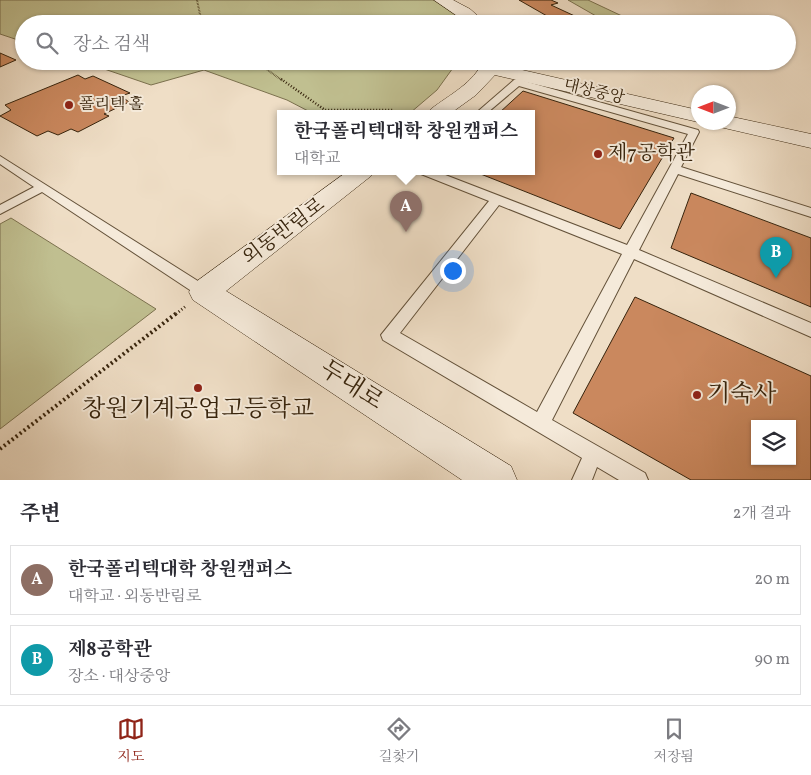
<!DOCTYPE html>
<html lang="ko">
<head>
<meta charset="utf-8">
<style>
	body { margin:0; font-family:Vollkorn,"Noto Serif KR",serif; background:#f7f7f7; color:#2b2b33 }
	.controls { position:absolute; right:15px; bottom:15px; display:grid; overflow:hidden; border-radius:0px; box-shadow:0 1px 4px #0004 }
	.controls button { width:45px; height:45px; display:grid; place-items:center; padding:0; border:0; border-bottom:1px solid #e1e1e2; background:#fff; color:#2b2b33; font:25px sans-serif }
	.compass { position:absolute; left:691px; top:85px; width:45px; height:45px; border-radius:50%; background:#fff; box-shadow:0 1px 4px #0004; rotate:270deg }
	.you { position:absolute; left:452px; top:270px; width:18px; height:18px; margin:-12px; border:4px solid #fff; border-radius:50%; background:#1a73e8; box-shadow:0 0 0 8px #1a73e833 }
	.badge { display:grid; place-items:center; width:32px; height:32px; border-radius:50%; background:#8f2418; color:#fff; font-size:16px; font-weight:700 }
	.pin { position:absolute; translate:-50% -41px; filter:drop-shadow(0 1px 2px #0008) }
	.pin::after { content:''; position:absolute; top:26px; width:18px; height:15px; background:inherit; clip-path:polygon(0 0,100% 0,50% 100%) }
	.popup { position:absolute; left:277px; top:110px; width:258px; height:65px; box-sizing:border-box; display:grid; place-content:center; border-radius:0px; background:#fff; filter:drop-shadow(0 1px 4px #0005); font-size:16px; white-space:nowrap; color:#7c7c81 }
	.popup b { font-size:19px; color:#2b2b33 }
	.popup::after { content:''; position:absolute; left:50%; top:100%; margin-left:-10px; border:10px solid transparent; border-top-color:#fff }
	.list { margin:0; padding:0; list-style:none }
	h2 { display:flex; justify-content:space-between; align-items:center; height:65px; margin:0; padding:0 20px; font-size:21px }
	h2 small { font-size:16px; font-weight:400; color:#7c7c81 }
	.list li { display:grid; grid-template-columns:32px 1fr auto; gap:15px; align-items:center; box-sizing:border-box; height:70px; margin:0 10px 10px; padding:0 10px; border:1px solid #e1e1e2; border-radius:0px }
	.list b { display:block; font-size:19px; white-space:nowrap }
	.list p { margin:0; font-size:16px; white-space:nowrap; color:#7c7c81 }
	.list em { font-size:16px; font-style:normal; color:#7c7c81 }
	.icon { flex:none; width:28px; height:28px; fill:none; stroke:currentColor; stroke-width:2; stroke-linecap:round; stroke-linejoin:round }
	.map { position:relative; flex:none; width:811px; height:480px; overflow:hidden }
	.search { position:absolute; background:#fff; box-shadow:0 1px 4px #0004; left:15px; right:15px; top:15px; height:55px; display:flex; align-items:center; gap:12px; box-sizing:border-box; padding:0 18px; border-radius:28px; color:#7c7c81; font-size:19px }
	.sheet { height:225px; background:#fff }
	nav { display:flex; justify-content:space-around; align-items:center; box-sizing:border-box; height:70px; border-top:1px solid #e1e1e2; background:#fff; font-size:14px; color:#7c7c81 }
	nav a { display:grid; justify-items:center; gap:2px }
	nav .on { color:#8f2418 }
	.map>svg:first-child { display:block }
</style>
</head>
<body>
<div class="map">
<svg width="811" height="480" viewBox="0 0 811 480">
	<rect width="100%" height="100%" fill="#efdec6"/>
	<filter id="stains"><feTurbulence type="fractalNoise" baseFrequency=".004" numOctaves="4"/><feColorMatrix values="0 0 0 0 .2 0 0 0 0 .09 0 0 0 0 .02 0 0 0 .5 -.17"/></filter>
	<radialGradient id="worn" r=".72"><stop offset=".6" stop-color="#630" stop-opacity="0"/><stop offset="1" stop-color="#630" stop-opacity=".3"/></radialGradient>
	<!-- green -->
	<path fill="#c0bf90" stroke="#7b714e" d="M 0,0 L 438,0 L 459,16 L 460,24 L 24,24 L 24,42 L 0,34 Z
		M 568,0 L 588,0 L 639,24 L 610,24 Z
		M 81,61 L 458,61 L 437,90 L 410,113 L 312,113 L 287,100 L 204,70 L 151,85 Z
		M 11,218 L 156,309 L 0,429 L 0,224 Z"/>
	<!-- building -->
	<path fill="#ca885e" stroke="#36230c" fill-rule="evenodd" d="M 519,0 L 551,0 L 558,3 L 551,5 L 592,24 L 561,24 Z
		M 0,53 L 16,60 L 0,67 Z
		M 78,75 L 85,79 L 93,76 L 130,93 L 121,96 L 129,102 L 104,114 L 109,116 L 78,132 L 71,129 L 58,135 L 48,131 L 37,136 L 0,116 L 11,110 L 5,105 Z
		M 523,91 L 674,138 L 620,229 L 473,171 L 531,171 L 531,113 L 499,113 Z
		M 691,193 L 811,238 L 811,307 L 671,248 Z
		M 635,297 L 811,376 L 811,480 L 691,480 L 573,413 ZM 755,424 L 792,424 L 792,461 L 755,461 Z"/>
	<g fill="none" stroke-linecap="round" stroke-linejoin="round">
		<defs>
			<path id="lane" d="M 517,79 L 698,130 L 699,132 L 681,167 L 811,208 L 811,217 L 678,174 L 639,250 L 811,323 L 811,337 L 634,259 L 552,420 L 645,473 L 648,480 L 619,480 L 597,467 L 592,480 L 572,480 L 582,458 L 383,340 L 381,335 L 489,201 L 421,174 L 419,171 L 435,171 L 627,245 L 688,134 L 519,86 L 487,113 L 476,113 L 514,80 ZM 499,205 L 622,254 L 537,412 L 400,333 Z
				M 0,156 L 209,288 L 212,292 L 209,296 L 204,298 L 199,296 L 42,192 L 0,214 L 0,205 L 34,187 L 0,164 Z"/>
			<path id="secondary" d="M 434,0 L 453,0 L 470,9 L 487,24 L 469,24 Z
				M 483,61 L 501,61 L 500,65 L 698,110 L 698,122 L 495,75 L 476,95 L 451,113 L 428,113 L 431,109 C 449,95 474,83 483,61 Z
				M 728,116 L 811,134 L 811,148 L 720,127 L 718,122 L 728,122 Z
				M 348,171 L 375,171 L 371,176 L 226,291 L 511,466 L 517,480 L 462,480 L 193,300 L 189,292 L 193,284 Z"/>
		</defs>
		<!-- lane casing -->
		<use href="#lane" stroke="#64523a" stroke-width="2"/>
		<!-- secondary casing -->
		<use href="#secondary" stroke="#36230c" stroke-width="1"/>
		<!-- path-far3 -->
		<path stroke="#36230c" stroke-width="2" stroke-dasharray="0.5 1" stroke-linecap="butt" d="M 197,0 L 202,24
			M 255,61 L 283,81"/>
		<!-- path-far2 -->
		<path stroke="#36230c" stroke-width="2.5" stroke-dasharray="1 2" stroke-linecap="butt" d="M 281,79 L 325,110 L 393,110 L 391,113"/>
		<!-- path-far1 -->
		<path stroke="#36230c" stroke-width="3" stroke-dasharray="1 2.5" stroke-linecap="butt" d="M 176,314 L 186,306"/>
		<!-- path -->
		<path stroke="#36230c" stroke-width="4" stroke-dasharray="2 3" stroke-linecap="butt" d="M 0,449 L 178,312"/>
		<!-- lane -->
		<use href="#lane" fill="#f5eada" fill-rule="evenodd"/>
		<!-- secondary -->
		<use href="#secondary" fill="#f5eada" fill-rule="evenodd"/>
	</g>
	<!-- markers -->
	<g fill="#8f2418" stroke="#f5eada" stroke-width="2">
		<circle cx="69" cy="105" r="5"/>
		<circle cx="598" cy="154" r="5"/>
		<circle cx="198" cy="388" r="5"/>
		<circle cx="697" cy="395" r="5"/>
	</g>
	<g text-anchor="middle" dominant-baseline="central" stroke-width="4" stroke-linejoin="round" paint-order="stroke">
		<!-- far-street labels -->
		<g font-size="16" fill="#36230c" stroke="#f5eada">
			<text transform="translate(594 92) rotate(13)">대상중앙</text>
		</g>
		<!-- far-poi labels -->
		<g font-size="16" fill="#36230c" stroke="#f5eada" text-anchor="start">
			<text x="79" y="105">폴리텍 홀</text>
		</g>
		<!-- poi labels -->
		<g font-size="20" fill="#36230c" stroke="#f5eada" text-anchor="start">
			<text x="608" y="154">제7공학관</text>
		</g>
		<!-- street labels -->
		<g font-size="20" fill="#36230c" stroke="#f5eada">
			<text transform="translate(284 232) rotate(-37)">외동반림로</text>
		</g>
		<!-- near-street labels -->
		<g font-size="24" fill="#36230c" stroke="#f5eada">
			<text transform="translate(351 386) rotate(33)">두대로</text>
		</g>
		<!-- near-poi labels -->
		<g font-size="24" fill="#36230c" stroke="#f5eada" text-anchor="start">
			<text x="707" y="395">기숙사</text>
			<text x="198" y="410" text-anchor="middle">창원기계공업고등학교</text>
		</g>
	</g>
	<rect width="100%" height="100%" filter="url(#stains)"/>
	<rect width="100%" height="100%" fill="url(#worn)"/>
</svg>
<div class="controls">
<button><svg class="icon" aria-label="layers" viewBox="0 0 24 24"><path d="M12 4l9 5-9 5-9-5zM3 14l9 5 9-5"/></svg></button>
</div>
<svg class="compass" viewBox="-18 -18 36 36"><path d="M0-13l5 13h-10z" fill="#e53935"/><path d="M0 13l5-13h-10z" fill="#7c7c81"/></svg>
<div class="you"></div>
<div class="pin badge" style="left:406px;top:232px;background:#8d6e63">A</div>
<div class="popup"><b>한국폴리텍대학 창원캠퍼스</b>대학교</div>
<div class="pin badge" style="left:776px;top:278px;background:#0f9aa8">B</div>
<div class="search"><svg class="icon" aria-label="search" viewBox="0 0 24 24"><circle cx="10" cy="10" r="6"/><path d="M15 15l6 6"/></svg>장소 검색</div>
</div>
<section class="sheet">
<h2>주변<small>2개 결과</small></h2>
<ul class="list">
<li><span class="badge" style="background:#8d6e63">A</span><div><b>한국폴리텍대학 창원캠퍼스</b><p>대학교 · 외동반림로</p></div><em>20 m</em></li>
<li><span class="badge" style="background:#0f9aa8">B</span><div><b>제8공학관</b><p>장소 · 대상중앙</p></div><em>90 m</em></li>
</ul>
</section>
<nav>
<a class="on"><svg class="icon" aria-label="map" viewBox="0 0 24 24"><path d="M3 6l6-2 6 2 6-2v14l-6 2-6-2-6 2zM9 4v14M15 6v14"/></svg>지도</a>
<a><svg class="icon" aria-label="directions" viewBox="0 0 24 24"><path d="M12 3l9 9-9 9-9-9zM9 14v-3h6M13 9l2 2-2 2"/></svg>길찾기</a>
<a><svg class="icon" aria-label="saved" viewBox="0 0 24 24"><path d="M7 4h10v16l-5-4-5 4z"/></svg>저장됨</a>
</nav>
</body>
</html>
